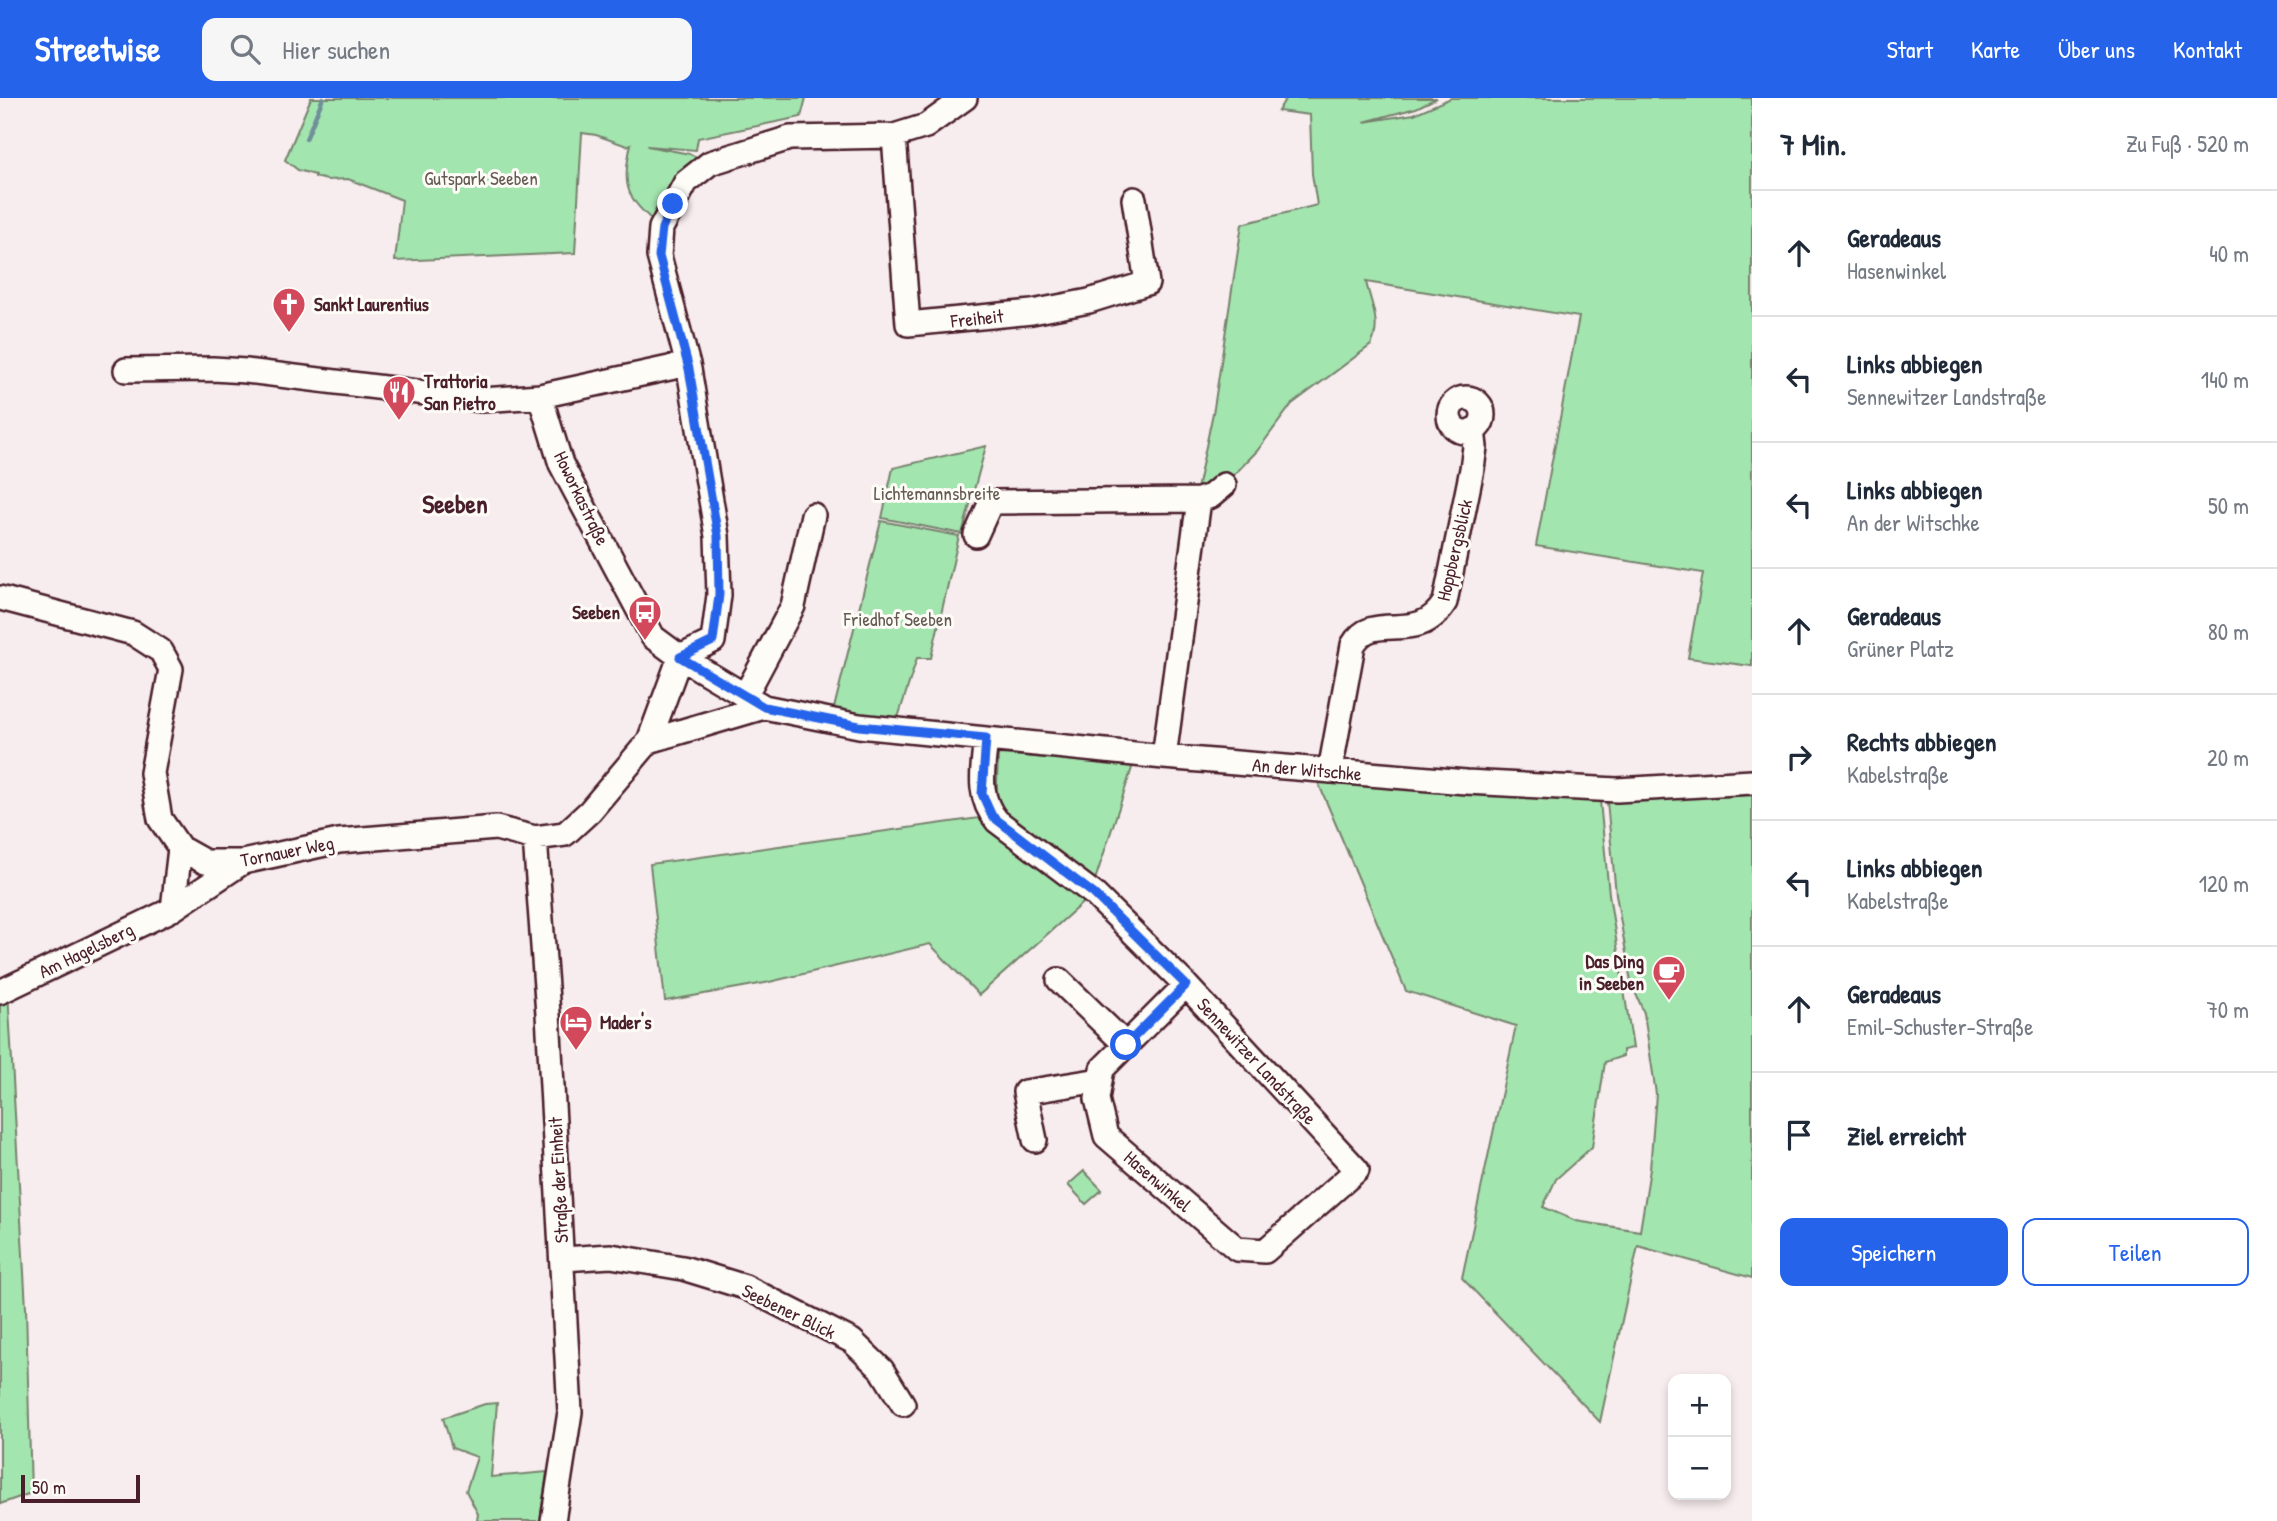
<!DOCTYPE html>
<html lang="de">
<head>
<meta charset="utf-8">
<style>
	body { margin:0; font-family:"Patrick Hand",sans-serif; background:#f6f6f7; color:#1f2937 }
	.controls { position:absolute; right:21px; bottom:21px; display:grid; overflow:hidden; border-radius:14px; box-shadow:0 4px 10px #0003 }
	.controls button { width:63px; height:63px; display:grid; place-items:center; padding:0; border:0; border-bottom:2px solid #e0e1e3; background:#fff; color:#1f2937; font:35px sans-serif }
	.scale { position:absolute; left:21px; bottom:18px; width:119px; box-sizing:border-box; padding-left:7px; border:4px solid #4a1f2b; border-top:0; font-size:19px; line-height:24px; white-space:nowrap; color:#4a1f2b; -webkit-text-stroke:5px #fdfcf7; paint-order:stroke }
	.stop { position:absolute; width:21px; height:21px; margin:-16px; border:5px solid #2563eb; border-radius:50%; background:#fff }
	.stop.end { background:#2563eb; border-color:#fff; box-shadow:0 2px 7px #0008 }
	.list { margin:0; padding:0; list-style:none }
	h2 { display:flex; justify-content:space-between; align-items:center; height:91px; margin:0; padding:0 28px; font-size:30px }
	h2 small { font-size:23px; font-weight:400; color:#747a83 }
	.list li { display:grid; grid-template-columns:46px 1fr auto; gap:21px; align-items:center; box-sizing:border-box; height:126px; padding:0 28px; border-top:2px solid #e0e1e3 }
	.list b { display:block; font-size:26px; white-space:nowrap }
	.list p { margin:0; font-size:23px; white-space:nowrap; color:#747a83 }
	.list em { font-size:23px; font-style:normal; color:#747a83 }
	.actions { display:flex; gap:14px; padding:21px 28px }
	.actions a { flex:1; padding:16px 0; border:2px solid #2563eb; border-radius:14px; text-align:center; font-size:24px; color:#2563eb }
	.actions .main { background:#2563eb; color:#fff }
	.icon { flex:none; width:38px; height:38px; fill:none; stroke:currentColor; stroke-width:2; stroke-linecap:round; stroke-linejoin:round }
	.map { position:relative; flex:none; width:1752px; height:1423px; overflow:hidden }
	header { display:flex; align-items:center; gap:42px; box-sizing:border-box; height:98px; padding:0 35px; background:#2563eb; color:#fff }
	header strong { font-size:33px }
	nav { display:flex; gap:38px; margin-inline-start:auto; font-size:24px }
	.search { width:490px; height:63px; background:#f6f6f7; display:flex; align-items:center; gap:18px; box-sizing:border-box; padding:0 24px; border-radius:14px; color:#747a83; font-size:26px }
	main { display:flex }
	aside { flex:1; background:#fff }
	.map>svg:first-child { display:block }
</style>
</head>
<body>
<header>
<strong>Streetwise</strong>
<div class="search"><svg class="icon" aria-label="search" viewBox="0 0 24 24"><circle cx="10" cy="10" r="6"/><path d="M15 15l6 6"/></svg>Hier suchen</div>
<nav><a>Start</a><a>Karte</a><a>Über uns</a><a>Kontakt</a></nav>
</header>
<main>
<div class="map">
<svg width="1752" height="1423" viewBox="0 0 1752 1423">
	<rect width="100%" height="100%" fill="#f7ecee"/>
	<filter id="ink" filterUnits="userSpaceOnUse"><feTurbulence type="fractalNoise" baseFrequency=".0143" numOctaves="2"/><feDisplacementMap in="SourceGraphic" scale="14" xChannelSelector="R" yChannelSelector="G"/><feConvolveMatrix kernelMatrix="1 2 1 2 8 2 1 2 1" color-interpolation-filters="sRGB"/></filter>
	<g filter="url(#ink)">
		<!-- green -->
		<path fill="#a3e5af" stroke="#76826d" stroke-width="2" d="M 311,0 L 806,0 L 801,19 L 698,40 L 696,52 L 647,48 L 690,56 L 710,65 L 661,130 C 627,100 621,92 631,46 L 627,48 L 596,37 L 582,35 L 575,155 L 395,163 L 402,102 L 348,81 L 327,82 L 315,79 L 315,77 L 298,72 L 285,62 Z
			M 1286,0 L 1437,0 L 1416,10 L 1364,24 L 1414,16 L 1451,0 L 1752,0 L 1752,568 L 1688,560 L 1703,475 L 1536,448 L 1579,219 L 1366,184 C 1371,206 1382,226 1371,247 L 1292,306 L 1257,353 L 1224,387 L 1196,396 L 1214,310 L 1242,126 L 1317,107 L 1312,76 L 1310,17 L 1278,13 Z
			M 986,348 L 962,436 L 882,420 L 893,370 Z
			M 881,423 L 959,438 L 931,560 L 917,560 L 897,623 L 833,614 Z
			M 998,656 L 1133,667 L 1093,788 L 996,714 Z
			M 1318,684 L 1600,703 L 1609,796 L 1633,950 L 1623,952 L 1623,958 L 1605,964 L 1592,1049 L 1556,1081 L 1543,1109 L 1576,1123 L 1640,1133 L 1650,1071 L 1656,996 L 1644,915 L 1631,884 L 1616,796 L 1607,704 L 1752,697 L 1752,1180 L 1638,1148 L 1600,1324 L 1462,1180 L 1516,928 L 1406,893 Z
			M 979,720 L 1089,799 L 979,897 L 930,846 L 765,885 L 665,903 L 650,766 Z
			M 8,893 L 26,1210 L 31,1395 L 0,1406 L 0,898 Z
			M 1084,1073 L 1102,1092 L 1086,1106 L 1068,1087 Z
			M 497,1305 L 491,1379 L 547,1374 L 540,1423 L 477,1423 L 478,1416 L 466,1393 L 477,1359 L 452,1350 L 443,1320 L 485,1306 Z"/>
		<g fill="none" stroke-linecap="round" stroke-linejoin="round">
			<!-- stream -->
			<path stroke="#6f8f98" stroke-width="4.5" d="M 306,41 L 323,0"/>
			<defs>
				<path id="minor" d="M 894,38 L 908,226 L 1032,214 L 1089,203 L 1147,185 L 1134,101
					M 126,272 L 213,271 L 246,273 L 482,302 L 540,298 L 688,266
					M 540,298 L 561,366 L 653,539 L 680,559 L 764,609 L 859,628 L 1164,659 L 1466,684 L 1617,692 L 1752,684
					M1449 317a17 17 0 1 1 34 0a17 17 0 1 1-34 0Z
					M 1199,402 L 1211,398 L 1224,387
					M 976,437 L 991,404 L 1199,402 L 1164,659
					M 0,500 L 133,535 L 161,553 L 171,571 L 152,675 L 160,721 L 180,750 L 205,764 L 243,764 L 339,743 L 496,730 L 535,740 L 565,736 L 590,713 L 649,643 L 680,559
					M 680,559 L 713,543 L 719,497 L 717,438 L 689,271 L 659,158 L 661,130 L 686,84 L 710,65 L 790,40 L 894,38 L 926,28 L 965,0
					M 745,598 L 793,508 L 813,417
					M 986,641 C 983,670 976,698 997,723 L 1094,796 L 1186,887 L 1357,1072 L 1265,1153 L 1237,1151 L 1106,1038 L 1097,1001 L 1102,971 L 1186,887
					M 649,643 L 764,609
					M 1330,673 L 1353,547 C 1374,510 1417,550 1445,504 L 1472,371 L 1475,349 L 1473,332
					M 535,740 L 548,916 L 570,1314 L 553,1423
					M 173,811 L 180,750
					M 1059,882 L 1126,947
					M 0,894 L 173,811 L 243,764
					M 1035,1042 L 1025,994 L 1100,982
					M 563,1161 L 611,1158 L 683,1170 L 745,1189 L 852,1243 L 882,1272 L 903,1306"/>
			</defs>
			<!-- minor casing -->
			<use href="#minor" stroke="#4a1f2b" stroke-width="28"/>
			<!-- minor -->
			<use href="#minor" stroke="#fdfcf7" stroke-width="23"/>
		</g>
	</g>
	<g fill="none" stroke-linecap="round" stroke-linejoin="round" filter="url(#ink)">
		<!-- route -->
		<path stroke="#2563eb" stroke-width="9" d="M 673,106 L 662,130 L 659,158 L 689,271 L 718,438 L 719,497 L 713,543 L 680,559 L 764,609 L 859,628 L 986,640 L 982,696 L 992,718 L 1094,796 L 1186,887 L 1126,947"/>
	</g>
	<!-- icons -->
	<defs>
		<symbol id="church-pin" viewBox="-11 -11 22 30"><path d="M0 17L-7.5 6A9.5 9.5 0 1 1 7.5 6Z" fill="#d1495b" stroke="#fdfcf7"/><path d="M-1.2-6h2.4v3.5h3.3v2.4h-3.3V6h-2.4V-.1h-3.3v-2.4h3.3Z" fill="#fff"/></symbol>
		<symbol id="restaurant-pin" viewBox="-11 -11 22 30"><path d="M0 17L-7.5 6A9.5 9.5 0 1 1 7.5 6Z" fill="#d1495b" stroke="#fdfcf7"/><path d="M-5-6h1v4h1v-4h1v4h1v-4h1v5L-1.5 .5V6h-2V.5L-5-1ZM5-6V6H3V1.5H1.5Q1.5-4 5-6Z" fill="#fff"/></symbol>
		<symbol id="bus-pin" viewBox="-11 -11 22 30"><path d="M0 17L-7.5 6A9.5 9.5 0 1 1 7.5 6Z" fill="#d1495b" stroke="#fdfcf7"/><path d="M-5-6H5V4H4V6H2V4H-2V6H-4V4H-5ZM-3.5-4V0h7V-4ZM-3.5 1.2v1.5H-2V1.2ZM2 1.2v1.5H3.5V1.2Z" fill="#fff"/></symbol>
		<symbol id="cafe-pin" viewBox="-11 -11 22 30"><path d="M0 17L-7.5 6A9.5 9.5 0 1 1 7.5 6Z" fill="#d1495b" stroke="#fdfcf7"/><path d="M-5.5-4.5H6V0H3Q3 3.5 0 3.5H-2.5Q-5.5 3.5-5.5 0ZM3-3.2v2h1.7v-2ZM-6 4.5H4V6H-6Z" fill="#fff"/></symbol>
		<symbol id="hotel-pin" viewBox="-11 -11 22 30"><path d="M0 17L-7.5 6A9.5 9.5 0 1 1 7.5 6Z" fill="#d1495b" stroke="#fdfcf7"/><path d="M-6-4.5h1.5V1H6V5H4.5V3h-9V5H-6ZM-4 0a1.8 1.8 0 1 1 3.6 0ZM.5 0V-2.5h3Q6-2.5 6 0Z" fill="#fff"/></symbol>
	</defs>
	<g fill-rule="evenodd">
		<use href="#church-pin" x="270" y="187" width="38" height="52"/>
		<use href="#restaurant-pin" x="380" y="275" width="38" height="52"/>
		<use href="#bus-pin" x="626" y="495" width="38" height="52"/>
		<use href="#cafe-pin" x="1650" y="855" width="38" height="52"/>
		<use href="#hotel-pin" x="557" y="905" width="38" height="52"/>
	</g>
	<g text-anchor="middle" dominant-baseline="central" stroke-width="6" stroke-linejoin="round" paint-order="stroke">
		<!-- park labels -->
		<g font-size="19" fill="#655a53" stroke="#fdfcf7">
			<text x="481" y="80">Gutspark Seeben</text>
			<text x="937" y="395">Lichtemannsbreite</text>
			<text x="898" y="521">Friedhof Seeben</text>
		</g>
		<!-- poi labels -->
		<g font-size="19" font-weight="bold" fill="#4a1f2b" stroke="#fdfcf7" text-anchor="start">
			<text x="314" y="206">Sankt Laurentius</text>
			<text x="424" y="283">Trattoria<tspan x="424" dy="22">San Pietro</tspan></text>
			<text x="620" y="514" text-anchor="end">Seeben</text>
			<text x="1644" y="863" text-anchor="end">Das Ding<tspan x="1644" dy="22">in Seeben</tspan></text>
			<text x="600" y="924">Mader's</text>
		</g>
		<!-- street labels -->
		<g font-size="19" fill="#4a1f2b" stroke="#fdfcf7">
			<text transform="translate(977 220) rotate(-6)">Freiheit</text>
			<text transform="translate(582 400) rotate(64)">Howorkastraße</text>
			<text transform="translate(1454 452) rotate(-77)">Hoppbergsblick</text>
			<text transform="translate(1307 671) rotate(5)">An der Witschke</text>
			<text transform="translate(287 753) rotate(-11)">Tornauer Weg</text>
			<text transform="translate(86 852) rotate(-26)">Am Hagelsberg</text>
			<text transform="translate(1257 963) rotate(47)">Sennewitzer Landstraße</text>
			<text transform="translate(558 1082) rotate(-93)">Straße der Einheit</text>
			<text transform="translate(1158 1083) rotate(41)">Hasenwinkel</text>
			<text transform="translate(789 1213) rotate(26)">Seebener Blick</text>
		</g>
		<!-- district labels -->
		<g font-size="26" font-weight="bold" fill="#4a1f2b" stroke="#fdfcf7">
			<text x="455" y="405">Seeben</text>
		</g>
	</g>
</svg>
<div class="controls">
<button>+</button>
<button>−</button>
</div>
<div class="scale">50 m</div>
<div class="stop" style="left:1126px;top:947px"></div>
<div class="stop end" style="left:673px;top:106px"></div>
</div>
<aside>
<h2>7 Min.<small>Zu Fuß · 520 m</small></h2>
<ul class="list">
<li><svg class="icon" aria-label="ahead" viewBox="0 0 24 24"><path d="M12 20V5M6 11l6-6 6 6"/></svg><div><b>Geradeaus</b><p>Hasenwinkel</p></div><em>40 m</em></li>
<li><svg class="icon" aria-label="left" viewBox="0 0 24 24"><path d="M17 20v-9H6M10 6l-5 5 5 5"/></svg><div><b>Links abbiegen</b><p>Sennewitzer Landstraße</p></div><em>140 m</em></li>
<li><svg class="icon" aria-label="left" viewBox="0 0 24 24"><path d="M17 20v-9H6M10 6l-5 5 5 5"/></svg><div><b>Links abbiegen</b><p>An der Witschke</p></div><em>50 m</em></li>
<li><svg class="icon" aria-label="ahead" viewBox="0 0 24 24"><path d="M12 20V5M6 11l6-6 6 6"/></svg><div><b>Geradeaus</b><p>Grüner Platz</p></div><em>80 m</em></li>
<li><svg class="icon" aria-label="right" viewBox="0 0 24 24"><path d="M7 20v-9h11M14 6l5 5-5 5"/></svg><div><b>Rechts abbiegen</b><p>Kabelstraße</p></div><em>20 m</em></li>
<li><svg class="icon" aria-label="left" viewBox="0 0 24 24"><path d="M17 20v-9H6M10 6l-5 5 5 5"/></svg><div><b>Links abbiegen</b><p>Kabelstraße</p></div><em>120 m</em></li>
<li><svg class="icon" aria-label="ahead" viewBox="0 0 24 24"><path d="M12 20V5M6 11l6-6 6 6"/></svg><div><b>Geradeaus</b><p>Emil-Schuster-Straße</p></div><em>70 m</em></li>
<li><svg class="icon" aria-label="arrive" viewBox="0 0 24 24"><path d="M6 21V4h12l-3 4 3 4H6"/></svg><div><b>Ziel erreicht</b></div></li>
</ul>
<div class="actions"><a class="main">Speichern</a><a>Teilen</a></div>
</aside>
</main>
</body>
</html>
